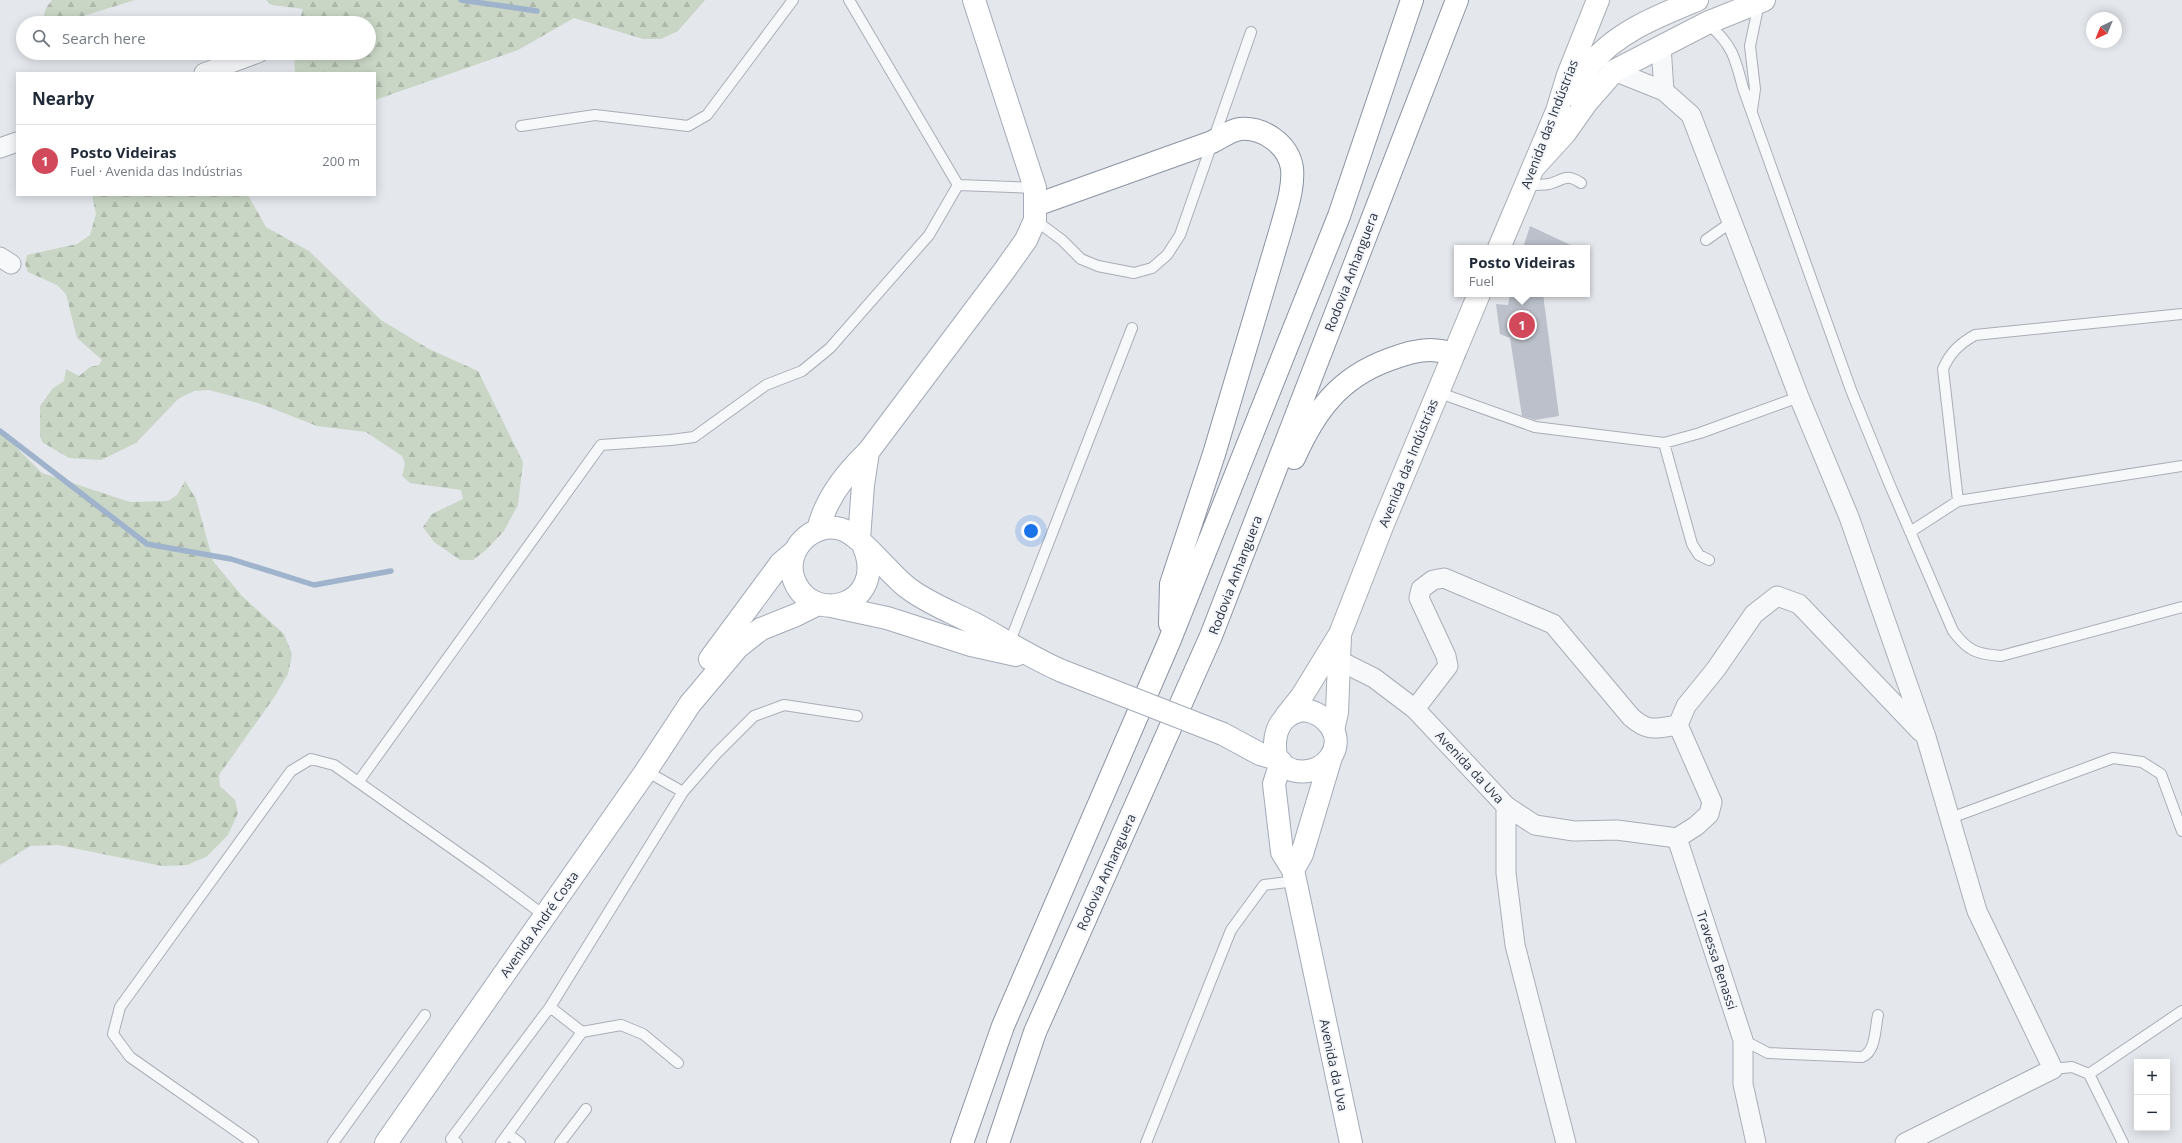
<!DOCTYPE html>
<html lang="en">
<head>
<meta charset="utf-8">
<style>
	body { margin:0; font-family:"Open Sans",sans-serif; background:#f6f6f7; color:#1f2937 }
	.controls { position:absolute; right:12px; bottom:12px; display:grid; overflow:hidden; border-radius:0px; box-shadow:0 2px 10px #0003 }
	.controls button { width:36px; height:36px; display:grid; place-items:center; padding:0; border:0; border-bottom:1px solid #e0e1e3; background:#fff; color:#1f2937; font:20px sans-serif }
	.compass { position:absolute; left:2086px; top:12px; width:36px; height:36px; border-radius:50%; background:#fff; box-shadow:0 2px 10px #0003; rotate:223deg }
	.you { position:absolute; left:1031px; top:531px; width:14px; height:14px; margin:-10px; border:3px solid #fff; border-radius:50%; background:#1a73e8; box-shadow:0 0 0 6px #1a73e833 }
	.badge { display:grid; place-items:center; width:26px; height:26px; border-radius:50%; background:#d1495b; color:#fff; font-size:13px; font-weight:700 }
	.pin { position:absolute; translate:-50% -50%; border:2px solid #fff; box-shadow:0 1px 4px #0006 }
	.popup { position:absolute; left:1454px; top:245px; width:136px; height:52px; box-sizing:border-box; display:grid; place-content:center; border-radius:0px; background:#fff; filter:drop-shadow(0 1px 3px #0005); font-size:13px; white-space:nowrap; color:#747a83 }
	.popup b { font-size:15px; color:#1f2937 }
	.popup::after { content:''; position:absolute; left:50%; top:100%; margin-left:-8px; border:8px solid transparent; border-top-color:#fff }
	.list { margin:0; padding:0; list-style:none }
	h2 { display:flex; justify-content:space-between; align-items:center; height:52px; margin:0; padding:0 16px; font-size:17px }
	h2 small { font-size:13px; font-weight:400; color:#747a83 }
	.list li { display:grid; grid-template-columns:26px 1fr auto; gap:12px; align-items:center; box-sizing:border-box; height:72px; padding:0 16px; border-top:1px solid #e0e1e3 }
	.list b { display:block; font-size:15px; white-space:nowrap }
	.list p { margin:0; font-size:13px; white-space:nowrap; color:#747a83 }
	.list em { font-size:13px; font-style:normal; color:#747a83 }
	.icon { flex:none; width:22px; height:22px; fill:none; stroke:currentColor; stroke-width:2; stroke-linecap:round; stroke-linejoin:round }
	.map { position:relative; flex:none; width:2182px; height:1143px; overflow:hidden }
	.search { position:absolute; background:#fff; box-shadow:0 2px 10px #0003; left:16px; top:16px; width:360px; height:44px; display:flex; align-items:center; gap:10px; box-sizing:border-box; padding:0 14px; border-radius:22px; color:#747a83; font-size:15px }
	.panel { position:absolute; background:#fff; box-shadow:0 2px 10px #0003; left:16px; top:72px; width:360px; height:124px; border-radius:0px }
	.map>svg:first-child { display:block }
</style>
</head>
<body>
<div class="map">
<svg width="2182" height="1143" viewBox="0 0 2182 1143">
	<defs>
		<pattern id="forest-firs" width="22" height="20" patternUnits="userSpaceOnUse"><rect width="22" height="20" fill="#c9d6c5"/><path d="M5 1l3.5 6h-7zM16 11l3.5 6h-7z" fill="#adb8ab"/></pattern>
	</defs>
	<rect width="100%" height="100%" fill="#e4e7ec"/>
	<!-- forest -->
	<path fill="url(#forest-firs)" d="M 52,0 L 135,0 L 80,17 L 42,22 L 46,8 Z
		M 266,0 L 705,0 L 678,31 L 661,39 L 643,39 L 574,18 L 518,50 L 375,100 L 375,73 L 295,73 L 294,53 L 369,53 L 369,23 L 299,23 L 303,9 L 272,5 Z
		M 92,195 L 248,195 L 266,227 L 309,251 L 381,320 L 429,349 L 478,371 L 523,462 L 518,505 L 504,531 L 486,550 L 473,560 L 460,560 L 434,542 L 423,527 L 432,514 L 463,499 L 461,490 L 410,483 L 402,476 L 405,464 L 402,456 L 366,432 L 317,426 L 258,403 L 209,390 L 194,391 L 178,399 L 136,443 L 101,460 L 69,458 L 42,442 L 40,435 L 40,406 L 53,388 L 64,381 L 66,369 L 79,376 L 90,367 L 99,365 L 102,360 L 77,338 L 66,294 L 57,285 L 28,272 L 25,264 L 27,255 L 77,244 L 90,235 L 96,214 Z
		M 0,431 L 42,473 L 130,502 L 168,501 L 177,495 L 185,481 L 196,499 L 213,561 L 243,597 L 284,634 L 292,654 L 288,674 L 275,696 L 219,775 L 220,786 L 235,800 L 238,813 L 228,835 L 206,857 L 187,865 L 162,866 L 58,845 L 30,846 L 0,865 Z"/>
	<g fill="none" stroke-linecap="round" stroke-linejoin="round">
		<!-- stream -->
		<path stroke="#9fb4cc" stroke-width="5.5" d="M 461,0 L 537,11
			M 0,431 L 147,544 L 231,559 L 314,585 L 391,571"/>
	</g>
	<!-- building -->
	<path fill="#bbc0ca" d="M 1530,226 L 1577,248 L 1523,248 Z
		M 1510,294 L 1543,294 L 1559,416 L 1535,420 L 1522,416 L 1510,338 L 1500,334 L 1496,304 L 1508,305 Z"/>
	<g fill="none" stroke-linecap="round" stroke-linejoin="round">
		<defs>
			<path id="service" d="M 849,0 L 958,185
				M 1707,23 C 1732,44 1735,57 1743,88 L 1851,390 L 1889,483 L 1953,631 C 1968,651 1976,654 2001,656 L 2182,607
				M 1752,110 L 1755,89 L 1750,46 L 1759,3
				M 521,126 L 595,115 L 688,126 L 707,115 L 793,0
				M 1527,185 C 1534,185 1542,185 1549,184 C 1563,181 1565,172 1581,183
				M 1035,220 L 1062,240 L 1081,259 L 1098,266 L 1134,273 L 1152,268 L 1167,255 L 1180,235 L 1251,32
				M 1706,240 L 1733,221
				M 1437,392 L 1535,427 L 1664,443 L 1700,433 L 1799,397
				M 1664,443 L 1692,544 L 1699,555 L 1709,560
				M 1958,501 L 1943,369 C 1950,353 1959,344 1975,335 L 2182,314
				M 1910,532 L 1958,501 L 2182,466
				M 1009,644 L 1132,328
				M 359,781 L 601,445 L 671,440 L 694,437 L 766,385 L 802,371 L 830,348 L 929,235 L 958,185 L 1035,188
				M 683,792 L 716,754 L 754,716 L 784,705 L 857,716
				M 1948,819 L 2113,758 L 2142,762 L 2161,774 L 2182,831
				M 550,1007 L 582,1032 L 621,1025 L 643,1034 L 678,1063
				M 1743,1040 L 1768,1053 L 1862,1057 C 1876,1052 1875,1028 1878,1015
				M 2053,1069 L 2072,1067 L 2089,1074 L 2123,1143
				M 2089,1074 L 2182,1011
				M 508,1134 L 520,1143
				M 253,1143 L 130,1057 L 113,1034 L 120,1007 L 291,771 L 311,759 L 334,765 L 487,873 L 545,916
				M 333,1143 L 425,1015
				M 457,1143 L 451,1139 L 550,1007 L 683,792 L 646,771
				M 501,1143 L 582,1032
				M 560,1143 L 586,1109
				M 1146,1143 L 1231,930 L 1264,885 L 1295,881"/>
			<path id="minor" d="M 1661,46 L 1664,91
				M 1614,71 L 1664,91 L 1691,115 L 1799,397 L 1849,517 L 1926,737 L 1977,911 L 2053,1069 L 1905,1143
				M 204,73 L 258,53
				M 0,148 L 17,142
				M 0,257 L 11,264
				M 1338,660 L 1374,678 L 1415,709 L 1506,806 L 1535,825 L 1574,831 L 1617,830 L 1677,838 L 1743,1040 L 1743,1084 L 1756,1143
				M 1415,709 L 1448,666 L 1446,656 L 1419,598 L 1421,589 L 1433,580 L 1444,578 L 1553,624 L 1631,717 C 1649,733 1656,728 1678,725
				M 1506,806 L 1506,873 L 1515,945 L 1566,1143
				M 1677,838 L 1696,826 L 1709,814 L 1712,802 L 1678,725 L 1686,706 L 1716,669 L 1754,614 L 1777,596 L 1799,604 L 1921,732"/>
			<path id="secondary" d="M 1570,94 C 1576,85 1582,75 1589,66 C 1616,32 1658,16 1697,0
				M 1535,166 L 1565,133 L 1587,102 L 1614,71 L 1707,23 L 1764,0
				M 1499,248 L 1557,111 L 1568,75 L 1598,0
				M 1286,716 L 1302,696 L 1340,634 L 1383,524 L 1479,294
				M 1333,730 L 1337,712 L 1340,635"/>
			<path id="primary" d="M 818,530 C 825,500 846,473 868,452 L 1004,271 L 1026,240 L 1035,220 L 1035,188 L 974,0
				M 859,539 L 863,485 L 868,452
				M 864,547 C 888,606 809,628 793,577 C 785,549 813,521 841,529 C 861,535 889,574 908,588 C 929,604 954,613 977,625 C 1006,641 1032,658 1062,671
				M 831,606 L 887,618 L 971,645 L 1016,655
				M 710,659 L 781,563 L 795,551
				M 1304,710 C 1326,713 1346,736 1330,758 C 1318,774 1289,778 1277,758 C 1275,754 1275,748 1275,743 C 1276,725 1285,713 1304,710 Z
				M 1223,734 L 1260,754 L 1277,759
				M 1281,762 L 1274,784 L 1282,852 L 1293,870 L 1351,1143
				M 1293,870 L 1302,854 L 1331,757
				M 386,1143 L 646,771 L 690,704 L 738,647 L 761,629 L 796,615 L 818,604"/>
			<path id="motorway" d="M 1036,205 L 1212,142 C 1220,138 1231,130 1240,129 C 1263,127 1288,144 1292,168 C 1294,188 1286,210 1281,229 L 1214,454 L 1171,584 L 1170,624
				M 1294,458 C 1315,411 1339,378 1388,360 C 1401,355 1416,350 1430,350 C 1437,350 1446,352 1454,353
				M 962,1143 L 1003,1026 L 1169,642 L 1339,216 L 1412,0
				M 998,1143 L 1035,1032 L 1211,636 L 1457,0"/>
		</defs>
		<!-- service casing -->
		<use href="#service" stroke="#a9aeb7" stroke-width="12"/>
		<!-- minor casing -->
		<use href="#minor" stroke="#a9aeb7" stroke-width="21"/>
		<!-- secondary casing -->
		<use href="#secondary" stroke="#a9aeb7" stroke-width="24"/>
		<!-- primary casing -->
		<use href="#primary" stroke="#a3abb8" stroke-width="24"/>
		<!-- motorway casing -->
		<use href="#motorway" stroke="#8b94a3" stroke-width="24"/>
		<!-- service -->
		<use href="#service" stroke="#f7f8fa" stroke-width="10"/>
		<!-- minor -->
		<use href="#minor" stroke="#f7f8fa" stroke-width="19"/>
		<!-- secondary -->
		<use href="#secondary" stroke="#fff" stroke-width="22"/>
		<!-- primary -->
		<use href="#primary" stroke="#fff" stroke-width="22"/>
		<!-- motorway -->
		<use href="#motorway" stroke="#fff" stroke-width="22"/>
		<defs>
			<path id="primary-bridge" d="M 1062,671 L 1223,734"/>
		</defs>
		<!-- primary-bridge casing -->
		<use href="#primary-bridge" stroke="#a3abb8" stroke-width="24" stroke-linecap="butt"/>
		<!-- primary-bridge -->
		<use href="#primary-bridge" stroke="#fff" stroke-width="22"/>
	</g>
	<g text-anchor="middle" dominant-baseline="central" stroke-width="4" stroke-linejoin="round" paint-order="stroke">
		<!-- street labels -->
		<g font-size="13" fill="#2b3445" stroke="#f4f6f9">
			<text transform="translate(1549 124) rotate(-69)">Avenida das Indústrias</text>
			<text transform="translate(1351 272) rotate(-69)">Rodovia Anhanguera</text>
			<text transform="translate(1408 463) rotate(-68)">Avenida das Indústrias</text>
			<text transform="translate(1235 575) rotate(-69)">Rodovia Anhanguera</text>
			<text transform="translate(1470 767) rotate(47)">Avenida da Uva</text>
			<text transform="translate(1106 872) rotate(-66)">Rodovia Anhanguera</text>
			<text transform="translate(539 924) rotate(-55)">Avenida André Costa</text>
			<text transform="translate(1717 960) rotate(72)">Travessa Benassi</text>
			<text transform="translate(1334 1065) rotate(78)">Avenida da Uva</text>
		</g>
	</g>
</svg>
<div class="controls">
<button>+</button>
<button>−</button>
</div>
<svg class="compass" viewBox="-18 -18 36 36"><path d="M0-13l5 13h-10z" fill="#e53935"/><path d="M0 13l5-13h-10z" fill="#747a83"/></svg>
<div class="you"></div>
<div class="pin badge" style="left:1522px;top:325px">1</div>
<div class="popup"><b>Posto Videiras</b>Fuel</div>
<div class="search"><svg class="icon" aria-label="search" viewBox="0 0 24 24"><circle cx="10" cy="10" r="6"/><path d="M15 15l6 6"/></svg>Search here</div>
<section class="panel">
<h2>Nearby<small></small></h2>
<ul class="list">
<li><span class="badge">1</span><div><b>Posto Videiras</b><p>Fuel · Avenida das Indústrias</p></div><em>200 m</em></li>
</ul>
</section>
</div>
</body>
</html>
